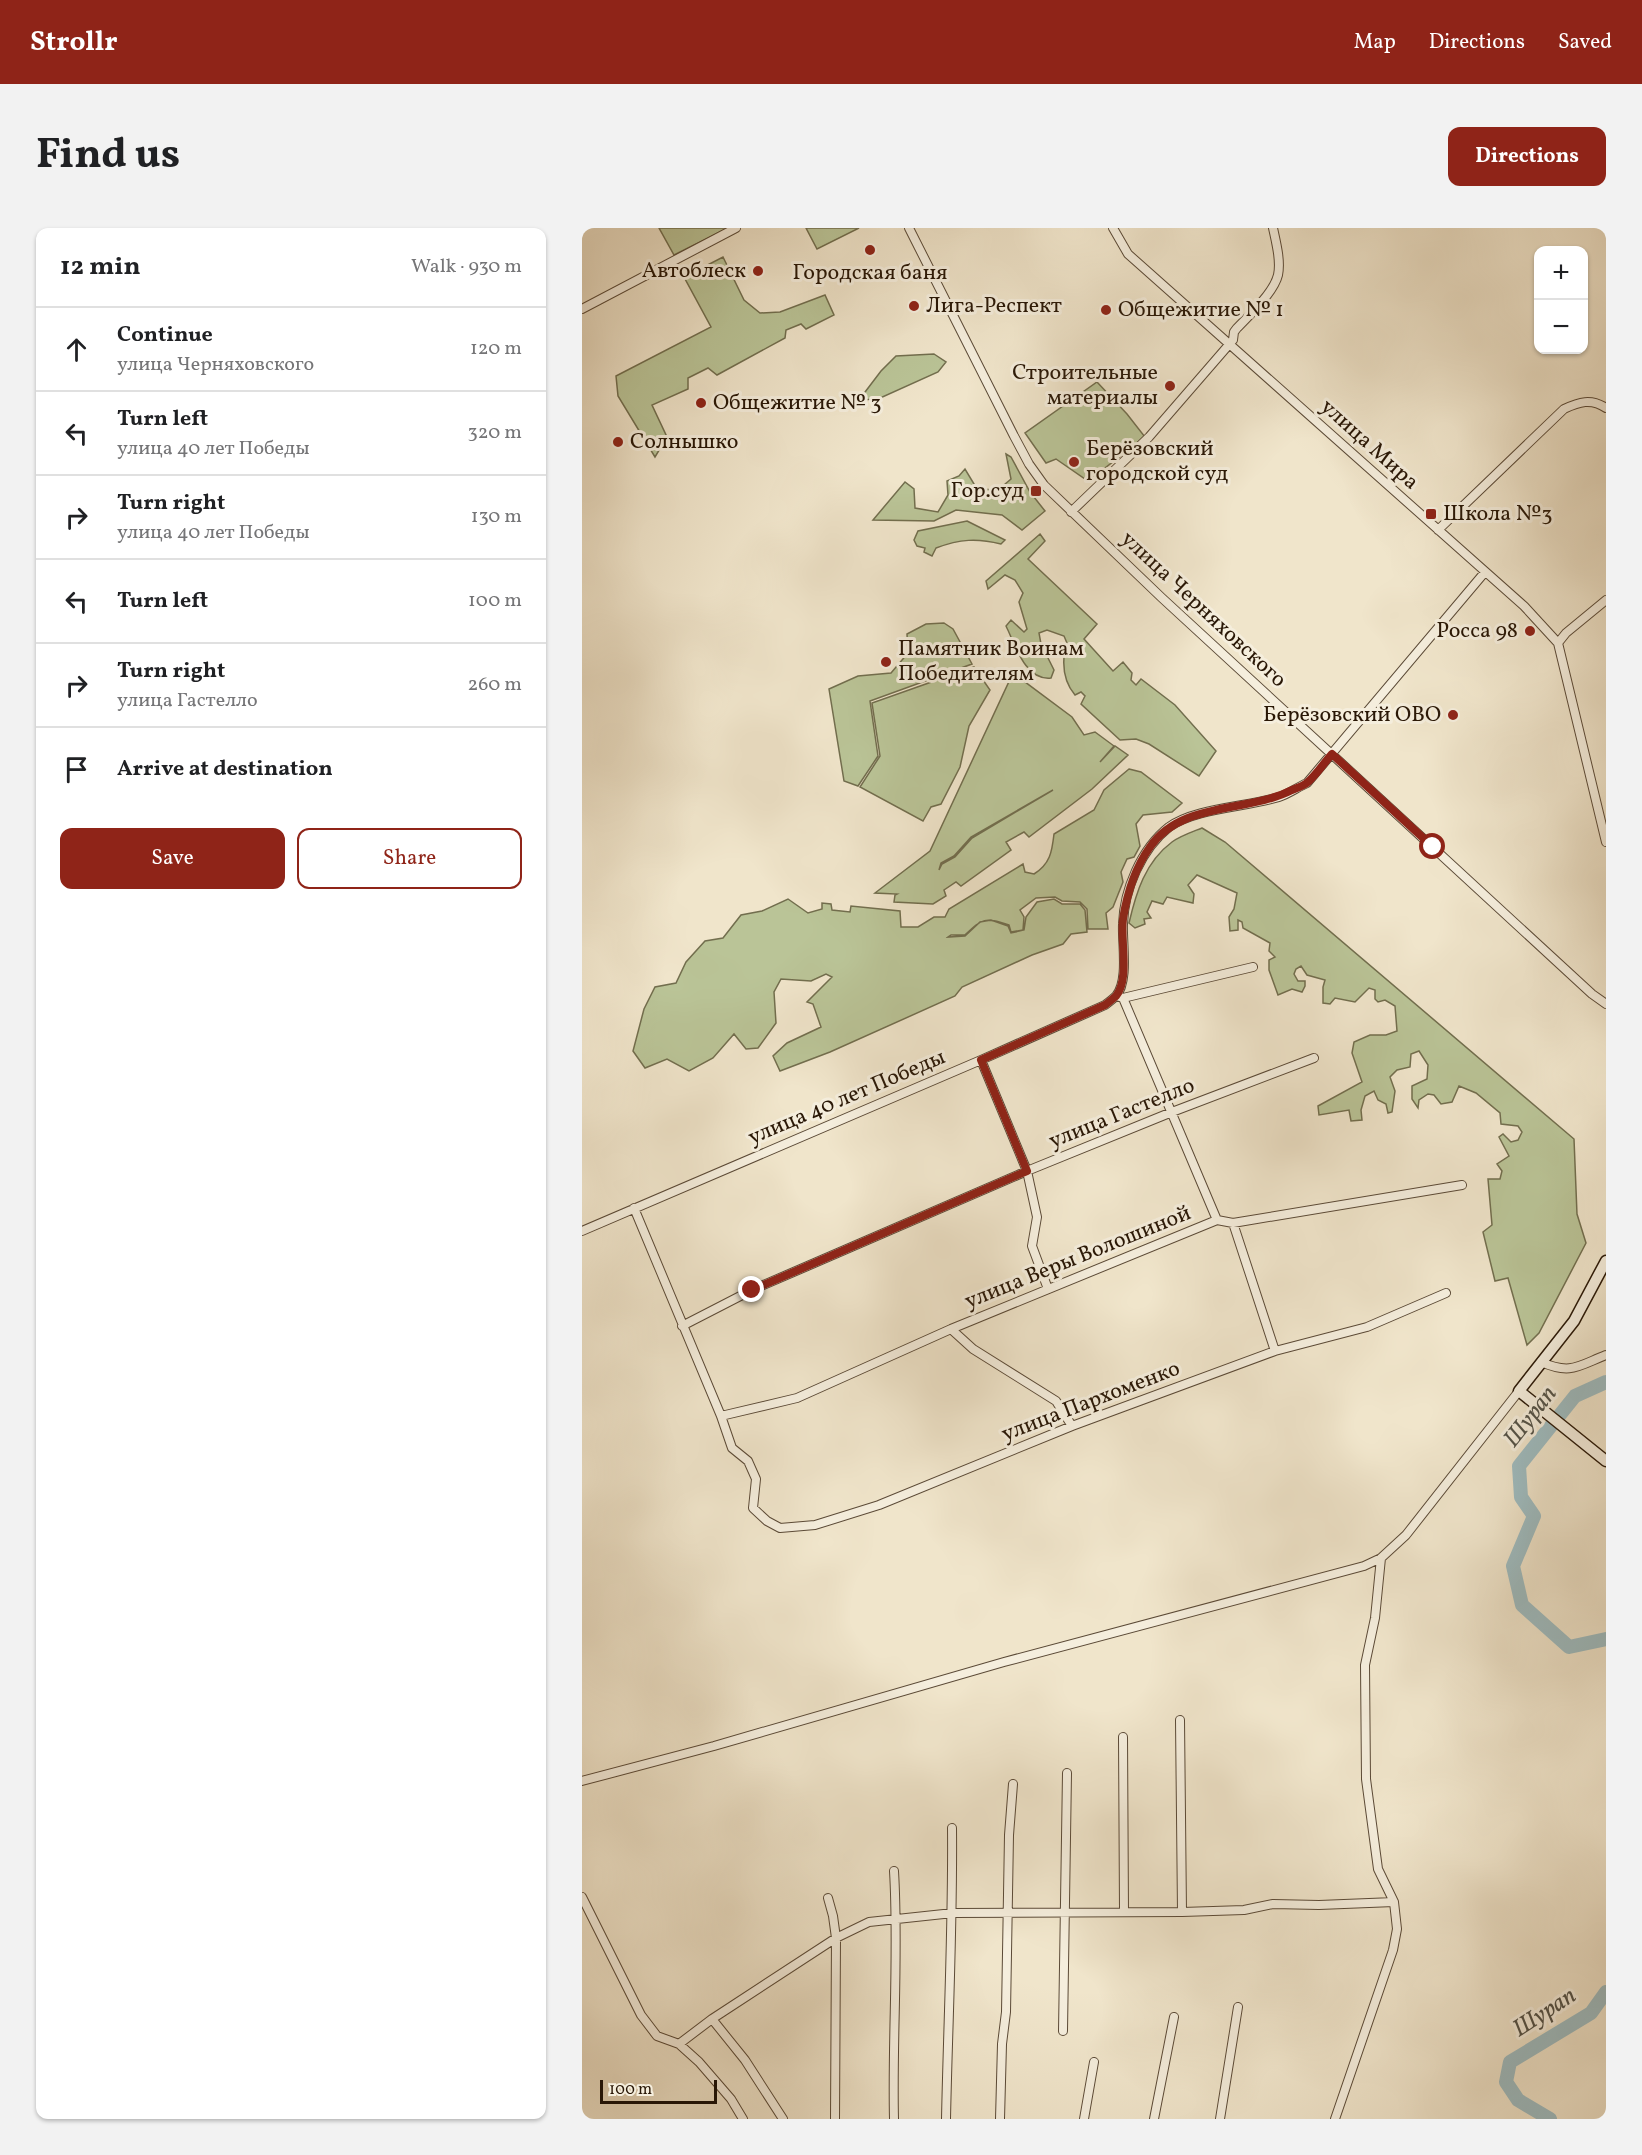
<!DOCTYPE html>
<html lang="en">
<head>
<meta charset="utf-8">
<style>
	body { margin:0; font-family:Vollkorn,serif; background:#f2f2f2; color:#202124 }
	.controls { position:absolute; right:18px; top:18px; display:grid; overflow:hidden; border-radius:12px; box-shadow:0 2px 4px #0004 }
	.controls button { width:54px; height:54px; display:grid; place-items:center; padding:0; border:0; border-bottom:2px solid #e0e0e0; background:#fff; color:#202124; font:30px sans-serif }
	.scale { position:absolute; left:18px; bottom:15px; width:117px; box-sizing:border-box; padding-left:6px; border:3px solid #291706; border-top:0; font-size:16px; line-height:21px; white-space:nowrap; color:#291706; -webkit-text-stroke:4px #f5eedd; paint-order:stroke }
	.stop { position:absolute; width:18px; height:18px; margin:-14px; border:4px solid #8f2418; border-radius:50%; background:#fff }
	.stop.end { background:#8f2418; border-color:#fff; box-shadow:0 2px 6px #0008 }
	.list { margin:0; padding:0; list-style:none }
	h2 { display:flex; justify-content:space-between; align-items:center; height:78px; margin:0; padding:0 24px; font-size:26px }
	h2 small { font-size:20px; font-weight:400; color:#757577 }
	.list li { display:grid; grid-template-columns:39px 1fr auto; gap:18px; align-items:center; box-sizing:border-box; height:84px; padding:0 24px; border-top:2px solid #e0e0e0 }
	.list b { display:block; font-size:22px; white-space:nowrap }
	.list p { margin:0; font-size:20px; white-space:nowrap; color:#757577 }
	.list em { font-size:20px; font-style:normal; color:#757577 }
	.actions { display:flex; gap:12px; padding:18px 24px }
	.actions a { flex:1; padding:14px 0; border:2px solid #8f2418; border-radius:12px; text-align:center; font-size:21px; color:#8f2418 }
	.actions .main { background:#8f2418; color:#fff }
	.icon { flex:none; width:33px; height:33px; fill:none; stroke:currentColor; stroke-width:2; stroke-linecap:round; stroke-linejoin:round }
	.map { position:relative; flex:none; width:1024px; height:1891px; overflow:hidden; border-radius:12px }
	header { display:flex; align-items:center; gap:36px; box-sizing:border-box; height:84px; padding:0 30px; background:#8f2418; color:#fff }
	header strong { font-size:28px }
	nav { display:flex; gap:33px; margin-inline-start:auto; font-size:21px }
	.intro { display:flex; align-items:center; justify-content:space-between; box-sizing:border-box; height:144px; padding:0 36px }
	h1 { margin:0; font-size:42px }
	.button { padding:15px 27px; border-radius:12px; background:#8f2418; color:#fff; font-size:21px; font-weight:700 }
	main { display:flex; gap:36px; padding:0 36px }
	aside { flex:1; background:#fff; border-radius:12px; box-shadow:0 2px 4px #0004 }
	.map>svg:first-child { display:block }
</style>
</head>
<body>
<header>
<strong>Strollr</strong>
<nav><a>Map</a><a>Directions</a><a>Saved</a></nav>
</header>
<div class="intro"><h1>Find us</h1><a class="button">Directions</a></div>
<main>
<aside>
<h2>12 min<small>Walk · 930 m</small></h2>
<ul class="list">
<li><svg class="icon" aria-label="ahead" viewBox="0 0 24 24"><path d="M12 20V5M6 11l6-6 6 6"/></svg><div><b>Continue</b><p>улица Черняховского</p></div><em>120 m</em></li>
<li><svg class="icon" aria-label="left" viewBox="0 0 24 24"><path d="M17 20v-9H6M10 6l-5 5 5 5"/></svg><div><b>Turn left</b><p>улица 40 лет Победы</p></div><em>320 m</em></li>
<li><svg class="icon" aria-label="right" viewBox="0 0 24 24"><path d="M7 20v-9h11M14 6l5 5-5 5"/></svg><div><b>Turn right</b><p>улица 40 лет Победы</p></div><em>130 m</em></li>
<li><svg class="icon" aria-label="left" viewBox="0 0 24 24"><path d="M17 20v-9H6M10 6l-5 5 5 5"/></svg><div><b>Turn left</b></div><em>100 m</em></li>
<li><svg class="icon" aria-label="right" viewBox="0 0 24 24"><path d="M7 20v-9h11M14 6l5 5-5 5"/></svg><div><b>Turn right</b><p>улица Гастелло</p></div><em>260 m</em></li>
<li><svg class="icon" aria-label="arrive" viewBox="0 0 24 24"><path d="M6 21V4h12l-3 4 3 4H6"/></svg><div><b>Arrive at destination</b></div></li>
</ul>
<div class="actions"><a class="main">Save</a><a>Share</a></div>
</aside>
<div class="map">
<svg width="1024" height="1891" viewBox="0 0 1024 1891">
	<rect width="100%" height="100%" fill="#f0e5cb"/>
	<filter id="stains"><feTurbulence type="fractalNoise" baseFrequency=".00333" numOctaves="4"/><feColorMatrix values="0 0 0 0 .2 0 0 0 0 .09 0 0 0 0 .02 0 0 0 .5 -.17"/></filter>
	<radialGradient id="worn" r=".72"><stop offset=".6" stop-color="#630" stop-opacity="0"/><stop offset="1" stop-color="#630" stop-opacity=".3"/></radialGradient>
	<!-- green -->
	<path fill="#bac497" stroke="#726e4e" stroke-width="1.5" fill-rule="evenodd" d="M 77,0 L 146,0 L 92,27 Z
		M 224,0 L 277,0 L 235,21 Z
		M 141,29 L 162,72 L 178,85 L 198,84 L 243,67 L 252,87 L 224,101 L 219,96 L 204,102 L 203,110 L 135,147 L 126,140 L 106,150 L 106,161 L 70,177 L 85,209 L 73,229 L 36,168 L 34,148 L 129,99 L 102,49 Z
		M 352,126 L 364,134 L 356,144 L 296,171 L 277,172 L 299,143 L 314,128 Z
		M 515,154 L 545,186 L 563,209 L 506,253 L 474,231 L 464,235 L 443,205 Z
		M 424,226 L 429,229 L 448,264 L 463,283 L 440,302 L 420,287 L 374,282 L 352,293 L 291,292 L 323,254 L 332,261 L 333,280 L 356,284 L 366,267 L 365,253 L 377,248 L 383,241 L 395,261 L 416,262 L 429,251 Z
		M 385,293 L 423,312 L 419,316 C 395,310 378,311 354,320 L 350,328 L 342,324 L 343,320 L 335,318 L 332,312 L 336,303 Z
		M 458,306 L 463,313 L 446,331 L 515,396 L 502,411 L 531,443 L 541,434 L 550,445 L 549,452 L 554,457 L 559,451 L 593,477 L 634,523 L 617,548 L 567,516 L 554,511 L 538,512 L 499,476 L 503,468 L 499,464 L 493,467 C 482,454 480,438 483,421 L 491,419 L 485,415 L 482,408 L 465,402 L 457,405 L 459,416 L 472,442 L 469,450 C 443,453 433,416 424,398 L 429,392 L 442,404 L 445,401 L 437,374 L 441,365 L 433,352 L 423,347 L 406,361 L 404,353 Z
		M 362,395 L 371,401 L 390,436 L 288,473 L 296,528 L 276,558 L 262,553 L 247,461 L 276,448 L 309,445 L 326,425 L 325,406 L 344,396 Z
		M 392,439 L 408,462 L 387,498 L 378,539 L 359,576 L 349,579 L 341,593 L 278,559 L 298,528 L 290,475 Z
		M 431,445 L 490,489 L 502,507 L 513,504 L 532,518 L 518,534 L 533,518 L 546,527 L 510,561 L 447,609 L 442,604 L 424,614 L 429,622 L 379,658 L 374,654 L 362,662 L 364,668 L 351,676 L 312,674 L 313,667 L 315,666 L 293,665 L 348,623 ZM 471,562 L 390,610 L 373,629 L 360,636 L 357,642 L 359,635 L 372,628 L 389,609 Z
		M 547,541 L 559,544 L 600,575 L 590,584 L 561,587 L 554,596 L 558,618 L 552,629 L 545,631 L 539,644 L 541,654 L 531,679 L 524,685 L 526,701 L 506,701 L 505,681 L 498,674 L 480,673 L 473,669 L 454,670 L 438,682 L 442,689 L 441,702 L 429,704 L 427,697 C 402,689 401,690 383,707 L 369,707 L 366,709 L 383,708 L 398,694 L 409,692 L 426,698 L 429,705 L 442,702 L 444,689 L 455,674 L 472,671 L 480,676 L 498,676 L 503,682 L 505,704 L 489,706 L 481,716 L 450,727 L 380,759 L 373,768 L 248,824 L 198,843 L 191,828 L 205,815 L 239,799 L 231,776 L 225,774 L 250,749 L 244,746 L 229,753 L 199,751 L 192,764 L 194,795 L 176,820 L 164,821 L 152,806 L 131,830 L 107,843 L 85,831 L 63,840 L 51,823 L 62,781 L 73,759 L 94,755 L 104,734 L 123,713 L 141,710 L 159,687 L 180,683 L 206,671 L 226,685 L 240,681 L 240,675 L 249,676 L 250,682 L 268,684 L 269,678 L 318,683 L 319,699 L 336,699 L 352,689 L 363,689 L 367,681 L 441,636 L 443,644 L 452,646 C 468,636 470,624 472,606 L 512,582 L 522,562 Z
		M 620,600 L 643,614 L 992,911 L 995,986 L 1004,1015 L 957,1105 L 945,1117 L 926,1050 L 913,1053 L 901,1004 L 910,997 L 906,951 L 918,951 L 920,943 L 915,936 L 927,928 L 917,909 L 921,906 L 929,914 L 936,912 L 940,904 L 936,898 L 919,896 L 918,885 L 894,865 L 877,858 L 870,874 L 859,876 L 852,867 L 846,866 L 837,872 L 836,880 L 830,871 L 830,858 L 845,851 L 846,837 L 837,823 L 829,826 L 828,839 L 815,842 L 808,849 L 813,863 L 810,884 L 806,885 L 804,876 L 796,872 L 792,863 L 783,868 L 779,882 L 780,892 L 769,893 L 767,882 L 737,887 L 736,878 L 780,854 L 770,825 L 772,814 L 788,807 L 804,807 L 815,803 L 813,778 L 803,772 L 796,774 L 793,771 L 793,762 L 787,760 L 773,774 L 753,770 L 748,776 L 741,775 L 741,759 L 743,752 L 725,747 L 719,738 L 714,741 L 712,746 L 716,753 L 723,753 L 723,758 L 720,764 L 710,761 L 696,767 L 687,742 L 687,732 L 693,729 L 687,723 L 688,715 L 661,700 L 660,694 L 656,692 L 656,702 L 648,703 L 647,689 L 652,681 L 655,665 L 615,647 L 606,657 L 612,666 L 611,675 L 585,669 L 581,676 L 570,673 L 565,684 L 569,690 L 562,691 L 563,696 L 553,700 L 547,695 C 554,665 563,634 590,614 C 598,608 610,604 620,600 Z"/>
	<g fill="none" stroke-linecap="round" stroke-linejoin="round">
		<!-- river -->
		<path stroke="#9ebcc1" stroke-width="14" d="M 1024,1154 L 993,1168 L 937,1238 L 939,1269 L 952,1288 L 931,1338 L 940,1377 L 987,1419 L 1024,1411
			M 968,1891 L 936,1872 L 924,1854 L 928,1834 L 1009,1785 L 1024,1764"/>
		<defs>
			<path id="minor" d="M 327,0 L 432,208 L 447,236 L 462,257 L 580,370 L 1010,766 L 1024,776
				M 531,0 L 546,26 L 942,378 L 976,415 L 1024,614
				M 0,81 L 154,0
				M 489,284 L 567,209 L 651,112 L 652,104 L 655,100 C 667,88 692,64 696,47 C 699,33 694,14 691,0
				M 856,302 L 982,181 C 997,174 1009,170 1024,180
				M 976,415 L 984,405 L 1024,372
				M 534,768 L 541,770 L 635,992
				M 541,770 L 671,739
				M 399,832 L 445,943 L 455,989 L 450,1018 L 466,1061
				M 52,980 L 139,1188 L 150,1220 L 166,1233 L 174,1251 L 171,1280 L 185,1293 L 198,1300 L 233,1297 L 297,1277 L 490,1198 L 693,1123 L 785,1099 L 864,1065
				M 651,995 L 693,1123
				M 0,1003 L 399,832 L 523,777 C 527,774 531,771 534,768 C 547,753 540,715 541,696 C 542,662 559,621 587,599 C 613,580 665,579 697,569 C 706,566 716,559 725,555 L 903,344
				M 100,1098 L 170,1062 L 445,943 L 590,884 L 732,830
				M 369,1101 L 391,1121 L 474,1173 L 490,1198
				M 959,1134 C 989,1147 996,1138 1024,1127
				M 139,1188 L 215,1170 L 369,1101 L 635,992 L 651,995 L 880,957
				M 598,1492 L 600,1684
				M 541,1509 L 542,1683
				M 0,1553 L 132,1518 L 422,1434 L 782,1338 L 799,1330 L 824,1307 L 937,1163
				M 312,1643 C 317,1726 310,1808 312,1891
				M 0,1669 L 59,1787 L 75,1808 L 97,1816 L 117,1834 L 149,1871 L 161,1891
				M 246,1670 L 251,1688 L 254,1710 L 253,1891
				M 130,1791 L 163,1832 L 201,1891
				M 481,1803 L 485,1545
				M 97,1816 L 130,1791 L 254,1710 L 287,1694 L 371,1685 L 600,1684 L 662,1682 L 691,1676 L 737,1677 L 812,1674
				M 364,1891 C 366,1794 371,1697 370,1600
				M 418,1891 L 420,1816 L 424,1784 L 427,1607 L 431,1556
				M 502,1891 L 512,1834
				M 572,1891 L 592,1789
				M 638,1891 L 656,1779
				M 753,1891 L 811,1722 L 815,1701 L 812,1674 L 796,1641 L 784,1551 L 783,1437 L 793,1390 L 799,1330"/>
			<path id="secondary" d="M 1024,1033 L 992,1093 L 937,1163 L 1024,1233"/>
		</defs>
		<!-- minor casing -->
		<use href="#minor" stroke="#5b4a37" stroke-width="10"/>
		<!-- secondary casing -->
		<use href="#secondary" stroke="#291706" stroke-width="13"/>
		<!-- minor -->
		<use href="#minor" stroke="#f5eedd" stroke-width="8"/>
		<!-- secondary -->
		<use href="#secondary" stroke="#f5eedd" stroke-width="10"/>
	</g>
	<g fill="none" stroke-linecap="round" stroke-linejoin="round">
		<!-- route -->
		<path stroke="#8f2418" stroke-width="8" d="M 170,1062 L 445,943 L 399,832 L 523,777 C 527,774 531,771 534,768 C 548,751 538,712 541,691 C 545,666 553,640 568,619 C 600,573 665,585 710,562 C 715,560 722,558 726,554 C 735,546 742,535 750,526 L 851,619"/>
	</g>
	<!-- markers -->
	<g fill="#8f2418" stroke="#f5eedd" stroke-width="2">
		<circle cx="288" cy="22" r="6"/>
		<circle cx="176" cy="43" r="6"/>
		<circle cx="332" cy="78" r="6"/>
		<circle cx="524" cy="82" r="6"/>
		<circle cx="588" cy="158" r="6"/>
		<circle cx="119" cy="175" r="6"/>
		<circle cx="36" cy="214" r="6"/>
		<circle cx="492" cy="234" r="6"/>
		<rect x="448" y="257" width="12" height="12" rx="3"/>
		<rect x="843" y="280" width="12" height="12" rx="3"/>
		<circle cx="948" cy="403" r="6"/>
		<circle cx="304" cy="434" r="6"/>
		<circle cx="871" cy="487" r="6"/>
	</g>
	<g text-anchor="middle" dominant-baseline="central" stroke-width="6" stroke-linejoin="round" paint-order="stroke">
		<!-- poi labels -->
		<g font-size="22" fill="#291706" stroke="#f5eedd" text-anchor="start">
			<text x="164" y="43" text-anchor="end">Автоблеск</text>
			<text x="288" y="45" text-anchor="middle">Городская баня</text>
			<text x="344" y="78">Лига-Респект</text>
			<text x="536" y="82">Общежитие № 1</text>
			<text x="576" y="145" text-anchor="end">Строительные<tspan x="576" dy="25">материалы</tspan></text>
			<text x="131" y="175">Общежитие № 3</text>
			<text x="48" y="214">Солнышко</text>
			<text x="504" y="221">Берёзовский<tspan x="504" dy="25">городской суд</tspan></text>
			<text x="442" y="263" text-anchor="end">Гор.суд</text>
			<text x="861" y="286">Школа №3</text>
			<text x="936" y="403" text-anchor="end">Росса 98</text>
			<text x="316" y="421">Памятник Воинам<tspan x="316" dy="25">Победителям</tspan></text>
			<text x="859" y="487" text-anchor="end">Берёзовский ОВО</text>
		</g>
		<!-- street labels -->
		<g font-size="22" fill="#291706" stroke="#f5eedd">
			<text transform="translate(787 217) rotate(42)">улица Мира</text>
			<text transform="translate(621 382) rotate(43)">улица Черняховского</text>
			<text transform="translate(265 870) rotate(-23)">улица 40 лет Победы</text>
			<text transform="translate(540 886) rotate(-22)">улица Гастелло</text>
			<text transform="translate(496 1030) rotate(-22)">улица Веры Волошиной</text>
			<text transform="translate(509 1174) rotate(-21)">улица Пархоменко</text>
		</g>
		<!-- water labels -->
		<g font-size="24" font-style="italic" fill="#525147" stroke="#f5eedd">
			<text transform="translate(949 1189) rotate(-52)">Шурап</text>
			<text transform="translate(963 1785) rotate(-33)">Шурап</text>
		</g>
	</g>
	<rect width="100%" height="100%" filter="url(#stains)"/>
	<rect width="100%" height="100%" fill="url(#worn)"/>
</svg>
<div class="controls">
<button>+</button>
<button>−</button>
</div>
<div class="scale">100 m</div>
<div class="stop" style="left:851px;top:619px"></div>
<div class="stop end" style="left:170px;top:1062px"></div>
</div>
</main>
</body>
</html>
